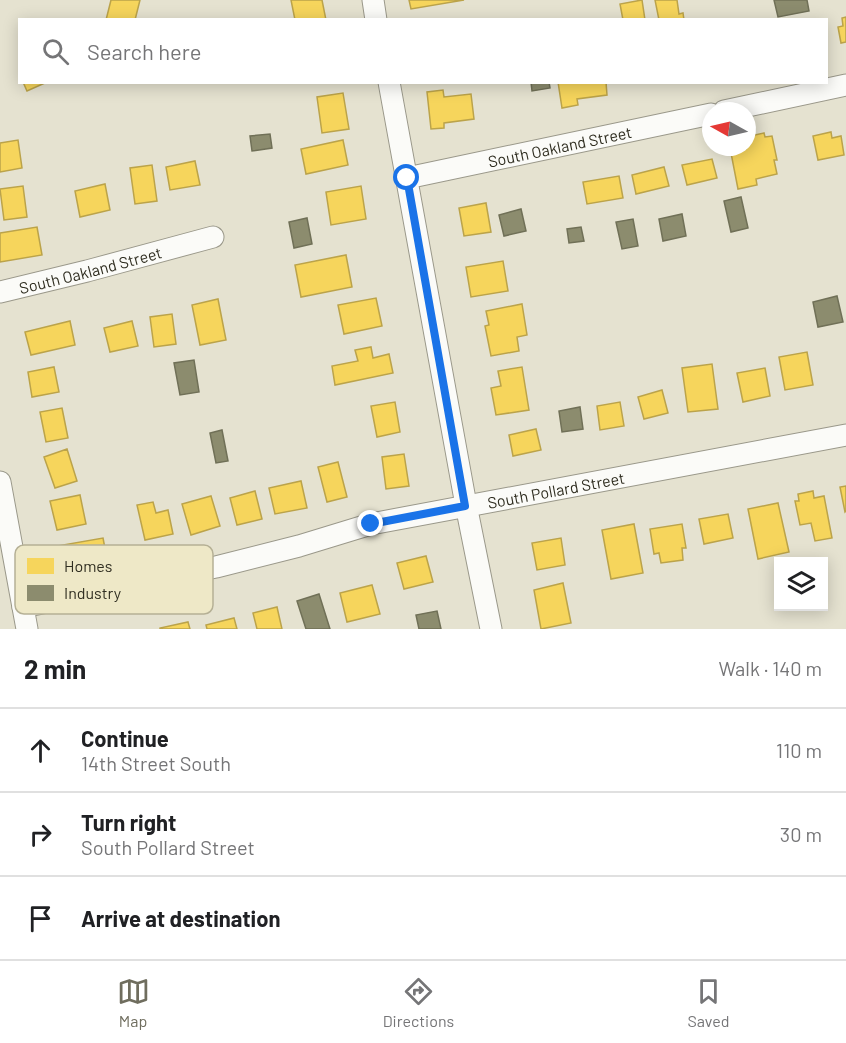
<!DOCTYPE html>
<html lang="en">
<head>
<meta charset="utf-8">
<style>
	body { margin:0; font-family:Barlow,sans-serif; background:#f2f2f2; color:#202124 }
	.controls { position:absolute; right:18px; bottom:18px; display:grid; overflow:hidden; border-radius:0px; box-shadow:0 3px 15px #0003 }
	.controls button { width:54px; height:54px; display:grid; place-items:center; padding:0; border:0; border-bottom:2px solid #e0e0e0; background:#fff; color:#202124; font:30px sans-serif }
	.compass { position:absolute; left:702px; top:102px; width:54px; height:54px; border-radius:50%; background:#fff; box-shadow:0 3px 15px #0003; rotate:278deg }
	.stop { position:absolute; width:18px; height:18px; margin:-14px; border:4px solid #1a73e8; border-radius:50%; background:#fff }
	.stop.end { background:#1a73e8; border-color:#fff; box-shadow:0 2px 6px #0008 }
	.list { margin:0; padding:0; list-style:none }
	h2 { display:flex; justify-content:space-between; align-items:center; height:78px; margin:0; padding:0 24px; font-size:26px }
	h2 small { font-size:20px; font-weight:400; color:#757577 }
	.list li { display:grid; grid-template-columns:39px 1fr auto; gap:18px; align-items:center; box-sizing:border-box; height:84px; padding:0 24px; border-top:2px solid #e0e0e0 }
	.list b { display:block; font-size:22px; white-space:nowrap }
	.list p { margin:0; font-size:20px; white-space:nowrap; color:#757577 }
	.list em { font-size:20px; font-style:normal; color:#757577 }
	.icon { flex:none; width:33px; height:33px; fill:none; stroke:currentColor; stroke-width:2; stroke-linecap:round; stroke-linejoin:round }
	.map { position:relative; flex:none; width:846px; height:629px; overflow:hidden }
	.search { position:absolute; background:#fff; box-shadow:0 3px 15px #0003; left:18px; right:18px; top:18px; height:66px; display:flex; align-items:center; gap:15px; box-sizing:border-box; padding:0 21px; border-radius:0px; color:#757577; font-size:22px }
	.sheet { height:330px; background:#fff }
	nav { display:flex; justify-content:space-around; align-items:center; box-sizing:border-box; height:84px; border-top:2px solid #e0e0e0; background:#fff; font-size:16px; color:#757577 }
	nav a { display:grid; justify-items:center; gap:3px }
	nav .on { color:#6f6d5e }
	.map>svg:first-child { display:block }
</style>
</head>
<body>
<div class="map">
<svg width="846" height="629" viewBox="0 0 846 629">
	<rect width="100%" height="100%" fill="#e5e2d0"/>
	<!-- homes -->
	<path fill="#f6d55c" stroke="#bba34a" stroke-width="1.5" d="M 111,0 L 140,0 L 135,20 L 106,20 Z
		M 291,0 L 322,0 L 326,20 L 295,20 Z
		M 409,0 L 464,0 L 411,9 Z
		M 642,0 L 645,20 L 623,20 L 620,4 Z
		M 655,0 L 677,0 L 679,14 L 683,13 L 684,20 L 659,20 Z
		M 846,17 L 846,42 L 841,43 L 838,27 L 843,26 L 842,18 Z
		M 23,82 L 47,82 L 27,91 Z
		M 558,82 L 606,82 L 607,95 L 577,99 L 578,105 L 562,108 Z
		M 443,90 L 444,97 L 471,94 L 474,119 L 444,123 L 444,128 L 431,129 L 427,92 Z
		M 343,93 L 349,129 L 322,133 L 317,97 Z
		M 831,132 L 832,138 L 841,136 L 844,155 L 818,160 L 813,136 Z
		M 764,133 L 765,137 L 772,136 L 777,160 L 774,160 L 777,174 L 756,179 L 757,185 L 738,189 L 731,153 L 746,149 L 747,143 L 751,142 L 750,136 Z
		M 18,140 L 22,168 L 0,172 L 0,143 Z
		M 343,140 L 348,165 L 306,174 L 301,149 Z
		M 712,159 L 717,178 L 687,185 L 682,165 Z
		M 195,161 L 200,185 L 170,190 L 166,167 Z
		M 152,165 L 157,201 L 135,204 L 130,168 Z
		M 664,167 L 669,186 L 636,194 L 632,175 Z
		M 619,176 L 623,198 L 587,204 L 583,182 Z
		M 105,184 L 110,210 L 80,217 L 75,191 Z
		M 23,186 L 27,217 L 4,220 L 0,189 Z
		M 361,186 L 366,219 L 331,225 L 326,192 Z
		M 486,203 L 491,232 L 464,236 L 459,208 Z
		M 37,227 L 42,255 L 0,262 L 0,233 Z
		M 346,255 L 352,287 L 301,297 L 295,265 Z
		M 503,261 L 508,291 L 471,297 L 466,267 Z
		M 376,298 L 382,326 L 344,334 L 338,305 Z
		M 218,299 L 226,340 L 200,345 L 192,305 Z
		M 522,304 L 527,335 L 517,337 L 519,351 L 491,356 L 485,326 L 489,325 L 486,311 Z
		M 172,314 L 176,344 L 154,347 L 150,317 Z
		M 70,321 L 75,345 L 31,355 L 25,332 Z
		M 132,321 L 138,346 L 110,352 L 104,328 Z
		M 371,347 L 373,358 L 389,354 L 393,373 L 335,385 L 332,366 L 358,361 L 355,350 Z
		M 807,352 L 813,385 L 785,390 L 779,357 Z
		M 712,364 L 718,409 L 688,412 L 682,368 Z
		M 54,367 L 59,392 L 32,397 L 28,372 Z
		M 522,367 L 529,410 L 496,415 L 491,388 L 501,386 L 498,371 Z
		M 765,368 L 770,396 L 743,402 L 737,373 Z
		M 662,390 L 668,413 L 644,419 L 638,397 Z
		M 395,402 L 400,432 L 377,437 L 371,406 Z
		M 620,402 L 624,426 L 600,430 L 597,406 Z
		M 62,408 L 68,438 L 46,442 L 40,412 Z
		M 536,429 L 541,450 L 513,456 L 509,435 Z
		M 67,449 L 77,481 L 55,488 L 44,457 Z
		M 404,454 L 409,486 L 386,489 L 382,457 Z
		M 338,462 L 347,497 L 327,502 L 318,467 Z
		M 301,481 L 307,508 L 275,514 L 269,488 Z
		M 846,486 L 846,511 L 845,512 L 840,487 Z
		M 255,491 L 262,519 L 237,525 L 230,498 Z
		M 813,491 L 814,498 L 824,496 L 832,538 L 815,541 L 811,523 L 800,525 L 795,501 L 799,501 L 798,494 Z
		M 80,495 L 86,524 L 57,530 L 50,501 Z
		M 211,496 L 220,526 L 191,535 L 182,504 Z
		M 153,502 L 156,513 L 168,510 L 173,534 L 145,540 L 137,505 Z
		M 778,503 L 789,552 L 758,559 L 748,509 Z
		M 728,514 L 733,538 L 704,544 L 699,519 Z
		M 634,524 L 643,573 L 611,579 L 602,530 Z
		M 682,524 L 686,548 L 682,548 L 683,560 L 661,563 L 659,553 L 654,554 L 650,529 Z
		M 103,538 L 107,559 L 61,568 L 57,546 Z
		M 561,538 L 565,565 L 537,570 L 532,543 Z
		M 426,556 L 433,582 L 404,589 L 397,563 Z
		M 563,583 L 571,623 L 541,629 L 534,590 Z
		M 372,585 L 380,614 L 347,622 L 340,593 Z
		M 277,607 L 282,629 L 257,629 L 253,613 Z
		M 234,618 L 237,629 L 207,629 L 206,625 Z
		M 188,622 L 190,629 L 160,629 L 160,628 Z"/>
	<!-- industry -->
	<path fill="#8c8c6e" stroke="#707057" stroke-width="1.5" d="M 774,0 L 807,0 L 809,11 L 778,17 Z
		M 531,82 L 549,82 L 550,88 L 532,91 Z
		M 270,134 L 272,148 L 252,151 L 250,136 Z
		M 741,197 L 748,228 L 731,232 L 724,201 Z
		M 521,209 L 526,231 L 504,236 L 499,215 Z
		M 682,214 L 686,236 L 663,241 L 659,219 Z
		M 307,218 L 312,244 L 294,248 L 289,222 Z
		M 633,219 L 638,246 L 622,249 L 616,222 Z
		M 581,227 L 584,241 L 569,243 L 567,229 Z
		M 837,296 L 843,322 L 818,327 L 813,302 Z
		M 194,360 L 199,392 L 180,395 L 174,363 Z
		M 580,407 L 583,429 L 562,432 L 559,411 Z
		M 222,430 L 228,461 L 216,463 L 210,433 Z
		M 319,594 L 330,629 L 306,629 L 297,601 Z
		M 437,611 L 441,629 L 419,629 L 416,615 Z"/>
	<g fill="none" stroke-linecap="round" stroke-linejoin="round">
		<defs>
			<g id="street">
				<path d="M 373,0 L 376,20"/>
				<path d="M 389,82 L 466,505 L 491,629"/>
				<path d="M 724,111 L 846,85"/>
				<path id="s1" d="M 407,178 L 711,114"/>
				<path id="s2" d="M 0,292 L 87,271 L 213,237"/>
				<path d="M 0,482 L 27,629"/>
				<path id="s3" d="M 23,607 L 216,567 L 299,546 L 371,524 L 846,435"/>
			</g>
		</defs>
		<!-- street casing -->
		<use href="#street" stroke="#9a988a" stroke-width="23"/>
		<!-- street -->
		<use href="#street" stroke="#fbfbf8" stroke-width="21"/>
	</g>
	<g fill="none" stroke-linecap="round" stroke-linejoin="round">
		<!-- route -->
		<path stroke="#1a73e8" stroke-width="8" d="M 371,524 L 465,506 L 407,178"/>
	</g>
	<g text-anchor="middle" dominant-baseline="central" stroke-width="6" stroke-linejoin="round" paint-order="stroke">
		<!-- street labels -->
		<g font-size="16" fill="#302e21" stroke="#eee8c7">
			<text stroke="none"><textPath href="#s1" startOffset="156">South Oakland Street</textPath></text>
			<text stroke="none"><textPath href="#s2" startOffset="93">South Oakland Street</textPath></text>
			<text stroke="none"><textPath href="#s3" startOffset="546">South Pollard Street</textPath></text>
		</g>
	</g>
	<!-- legend -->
	<rect x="15" y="545" width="198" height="69" rx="9" fill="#eee8c7" stroke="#b5b095" stroke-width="1.5"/>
	<rect x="27" y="558" width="27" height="16" fill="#f6d55c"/>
	<rect x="27" y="585" width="27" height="16" fill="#8c8c6e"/>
	<g font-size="16" fill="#302e21">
		<text x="64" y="572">Homes</text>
		<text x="64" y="599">Industry</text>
	</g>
</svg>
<div class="controls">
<button><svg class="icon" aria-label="layers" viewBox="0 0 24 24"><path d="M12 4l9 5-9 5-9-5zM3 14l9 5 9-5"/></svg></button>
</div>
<svg class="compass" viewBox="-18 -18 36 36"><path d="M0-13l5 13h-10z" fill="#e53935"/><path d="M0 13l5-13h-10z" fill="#757577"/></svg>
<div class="stop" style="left:407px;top:178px"></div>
<div class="stop end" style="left:371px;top:524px"></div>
<div class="search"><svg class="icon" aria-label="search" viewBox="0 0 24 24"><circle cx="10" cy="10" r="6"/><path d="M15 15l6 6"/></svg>Search here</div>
</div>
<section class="sheet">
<h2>2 min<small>Walk · 140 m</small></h2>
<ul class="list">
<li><svg class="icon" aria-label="ahead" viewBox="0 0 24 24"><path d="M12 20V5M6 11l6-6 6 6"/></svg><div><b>Continue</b><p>14th Street South</p></div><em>110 m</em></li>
<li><svg class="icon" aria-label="right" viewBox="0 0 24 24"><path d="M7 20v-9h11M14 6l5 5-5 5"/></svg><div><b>Turn right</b><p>South Pollard Street</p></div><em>30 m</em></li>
<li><svg class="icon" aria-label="arrive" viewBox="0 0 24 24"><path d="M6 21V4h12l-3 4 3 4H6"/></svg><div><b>Arrive at destination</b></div></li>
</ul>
</section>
<nav>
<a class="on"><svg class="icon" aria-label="map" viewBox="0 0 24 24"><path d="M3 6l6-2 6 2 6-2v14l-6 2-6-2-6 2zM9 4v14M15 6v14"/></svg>Map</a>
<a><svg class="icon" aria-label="directions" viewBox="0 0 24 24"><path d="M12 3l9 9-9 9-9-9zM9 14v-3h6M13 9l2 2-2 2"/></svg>Directions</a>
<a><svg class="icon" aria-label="saved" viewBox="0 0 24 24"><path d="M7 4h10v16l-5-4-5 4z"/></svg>Saved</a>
</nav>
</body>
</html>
